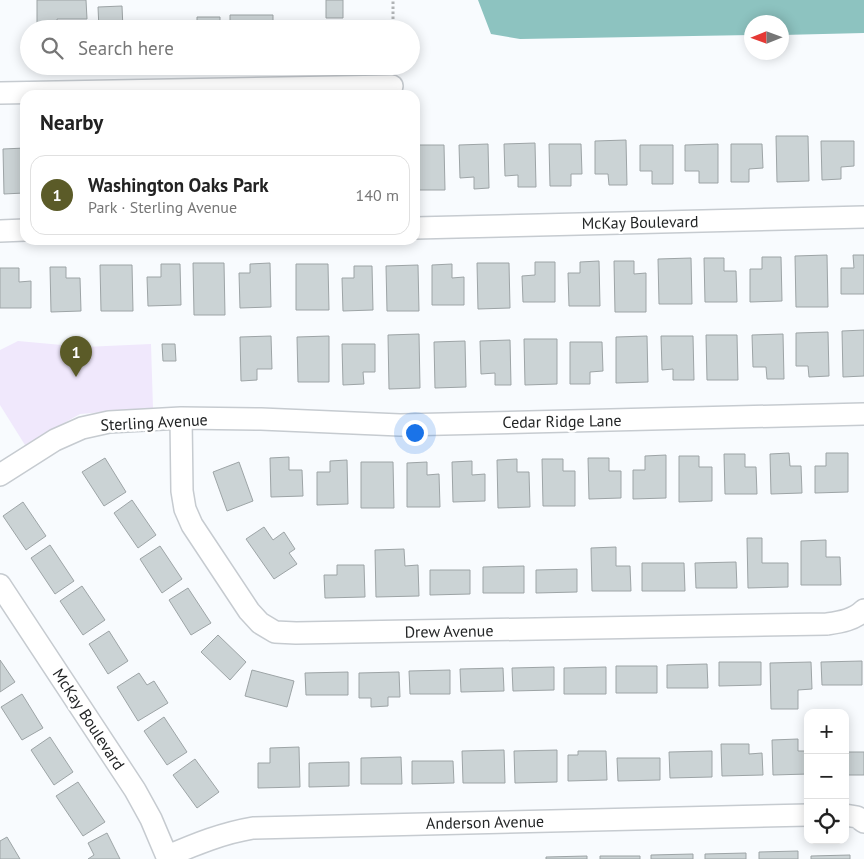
<!DOCTYPE html>
<html lang="en">
<head>
<meta charset="utf-8">
<style>
	body { margin:0; font-family:"PT Sans",sans-serif; background:#f6f6f6; color:#222 }
	.controls { position:absolute; right:15px; bottom:15px; display:grid; overflow:hidden; border-radius:10px; box-shadow:0 2px 12px #0003 }
	.controls button { width:45px; height:45px; display:grid; place-items:center; padding:0; border:0; border-bottom:1px solid #e0e0e0; background:#fff; color:#222; font:25px sans-serif }
	.compass { position:absolute; left:744px; top:15px; width:45px; height:45px; border-radius:50%; background:#fff; box-shadow:0 2px 12px #0003; rotate:269deg }
	.you { position:absolute; left:414px; top:432px; width:18px; height:18px; margin:-12px; border:4px solid #fff; border-radius:50%; background:#1a73e8; box-shadow:0 0 0 8px #1a73e833 }
	.badge { display:grid; place-items:center; width:32px; height:32px; border-radius:50%; background:#5b5b28; color:#fff; font-size:16px; font-weight:700 }
	.pin { position:absolute; translate:-50% -41px; filter:drop-shadow(0 1px 2px #0008) }
	.pin::after { content:''; position:absolute; top:26px; width:18px; height:15px; background:inherit; clip-path:polygon(0 0,100% 0,50% 100%) }
	.list { margin:0; padding:0; list-style:none }
	h2 { display:flex; justify-content:space-between; align-items:center; height:65px; margin:0; padding:0 20px; font-size:21px }
	h2 small { font-size:16px; font-weight:400; color:#767676 }
	.list li { display:grid; grid-template-columns:32px 1fr auto; gap:15px; align-items:center; box-sizing:border-box; height:80px; margin:0 10px 10px; padding:0 10px; border:1px solid #e0e0e0; border-radius:15px }
	.list b { display:block; font-size:19px; white-space:nowrap }
	.list p { margin:0; font-size:16px; white-space:nowrap; color:#767676 }
	.list em { font-size:16px; font-style:normal; color:#767676 }
	.icon { flex:none; width:28px; height:28px; fill:none; stroke:currentColor; stroke-width:2; stroke-linecap:round; stroke-linejoin:round }
	.map { position:relative; flex:none; width:864px; height:859px; overflow:hidden }
	.search { position:absolute; background:#fff; box-shadow:0 2px 12px #0003; left:20px; top:20px; width:400px; height:55px; display:flex; align-items:center; gap:12px; box-sizing:border-box; padding:0 18px; border-radius:28px; color:#767676; font-size:19px }
	.panel { position:absolute; background:#fff; box-shadow:0 2px 12px #0003; left:20px; top:90px; width:400px; height:155px; border-radius:15px }
	.map>svg:first-child { display:block }
</style>
</head>
<body>
<div class="map">
<svg width="864" height="859" viewBox="0 0 864 859">
	<rect width="100%" height="100%" fill="#f8fbfe"/>
	<!-- green -->
	<path fill="#f0e8fc" d="M 18,341 L 84,347 L 151,344 L 153,408 L 80,414 L 25,445 L 0,405 L 0,350 Z"/>
	<!-- water -->
	<path fill="#8dc3c0" d="M 478,0 L 864,0 L 864,33 L 782,35 L 782,22 L 752,22 L 751,35 L 520,39 L 491,34 Z"/>
	<!-- building -->
	<path fill="#cbd3d5" stroke="#9da4a6" d="M 37,0 L 86,0 L 87,19 L 57,19 L 58,29 L 37,29 Z
		M 326,0 L 343,0 L 343,18 L 326,18 Z
		M 122,6 L 123,29 L 99,29 L 98,7 Z
		M 230,15 L 273,15 L 273,29 L 230,29 Z
		M 197,17 L 220,17 L 220,29 L 197,29 Z
		M 345,23 L 373,23 L 372,29 L 345,29 Z
		M 776,136 L 808,136 L 809,181 L 777,182 Z
		M 626,140 L 627,185 L 609,185 L 608,174 L 595,174 L 595,141 Z
		M 821,141 L 854,141 L 854,166 L 841,167 L 841,179 L 822,180 Z
		M 535,143 L 536,187 L 518,187 L 518,175 L 505,176 L 504,144 Z
		M 488,144 L 489,188 L 474,189 L 474,177 L 460,178 L 459,145 Z
		M 549,144 L 581,144 L 582,174 L 571,174 L 571,186 L 550,186 Z
		M 718,144 L 718,183 L 699,183 L 699,171 L 685,171 L 685,145 Z
		M 731,144 L 762,144 L 763,168 L 749,169 L 749,182 L 731,182 Z
		M 415,145 L 444,145 L 445,190 L 415,190 Z
		M 640,145 L 673,145 L 673,184 L 652,184 L 652,171 L 640,171 Z
		M 25,148 L 24,193 L 4,194 L 3,149 Z
		M 827,255 L 828,307 L 796,307 L 795,256 Z
		M 853,255 L 864,255 L 864,294 L 841,294 L 841,268 L 854,268 Z
		M 762,257 L 781,257 L 782,301 L 750,302 L 750,269 L 762,269 Z
		M 691,258 L 692,304 L 659,304 L 658,259 Z
		M 704,258 L 724,258 L 724,271 L 736,271 L 737,302 L 705,302 Z
		M 599,261 L 600,306 L 569,306 L 568,273 L 580,273 L 580,262 Z
		M 614,261 L 634,261 L 634,274 L 646,273 L 646,312 L 615,312 Z
		M 535,262 L 555,262 L 555,302 L 523,302 L 522,276 L 535,275 Z
		M 193,263 L 224,263 L 225,315 L 194,315 Z
		M 270,263 L 271,307 L 240,308 L 239,273 L 250,273 L 250,264 Z
		M 477,263 L 509,263 L 510,308 L 478,309 Z
		M 161,264 L 180,264 L 181,305 L 148,306 L 147,277 L 161,277 Z
		M 296,264 L 328,264 L 329,310 L 296,310 Z
		M 452,264 L 452,278 L 464,277 L 464,305 L 432,305 L 432,265 Z
		M 100,265 L 132,265 L 133,311 L 101,311 Z
		M 418,265 L 419,311 L 387,311 L 386,266 Z
		M 354,266 L 372,266 L 373,310 L 343,311 L 342,278 L 354,278 Z
		M 50,267 L 66,267 L 66,278 L 80,278 L 81,311 L 51,312 Z
		M 0,268 L 19,268 L 19,282 L 31,281 L 31,308 L 0,308 Z
		M 864,330 L 864,376 L 843,377 L 842,331 Z
		M 828,332 L 829,376 L 809,377 L 808,366 L 796,366 L 796,333 Z
		M 419,334 L 420,388 L 389,389 L 388,335 Z
		M 783,334 L 784,379 L 767,379 L 766,367 L 753,367 L 752,335 Z
		M 706,335 L 737,335 L 738,380 L 707,380 Z
		M 271,336 L 272,369 L 257,369 L 257,380 L 241,381 L 240,337 Z
		M 329,336 L 329,382 L 298,382 L 297,337 Z
		M 647,336 L 648,382 L 616,383 L 616,337 Z
		M 661,336 L 693,336 L 694,380 L 673,380 L 673,369 L 662,370 Z
		M 524,339 L 557,339 L 557,384 L 525,385 Z
		M 510,340 L 511,385 L 495,385 L 495,373 L 481,374 L 480,341 Z
		M 465,341 L 466,387 L 435,388 L 434,342 Z
		M 570,342 L 602,342 L 603,371 L 590,372 L 590,384 L 570,384 Z
		M 162,344 L 175,344 L 176,361 L 163,361 Z
		M 342,344 L 375,344 L 375,372 L 363,372 L 364,384 L 343,385 Z
		M 789,453 L 790,466 L 801,466 L 802,493 L 771,494 L 770,454 Z
		M 826,453 L 848,453 L 848,492 L 815,493 L 815,466 L 826,466 Z
		M 724,454 L 745,454 L 745,467 L 756,467 L 757,494 L 725,494 Z
		M 666,455 L 666,498 L 633,499 L 633,470 L 645,470 L 645,456 Z
		M 679,456 L 699,456 L 699,467 L 712,467 L 712,501 L 679,502 Z
		M 289,457 L 289,470 L 302,470 L 303,496 L 271,497 L 270,458 Z
		M 105,458 L 126,492 L 104,506 L 82,472 Z
		M 588,458 L 609,458 L 609,471 L 621,471 L 621,498 L 589,499 Z
		M 517,459 L 517,472 L 529,472 L 530,507 L 498,508 L 497,460 Z
		M 542,459 L 563,459 L 563,471 L 575,471 L 575,506 L 543,506 Z
		M 347,460 L 348,504 L 317,505 L 317,472 L 330,472 L 330,461 Z
		M 472,461 L 472,475 L 485,474 L 485,501 L 453,502 L 452,462 Z
		M 239,462 L 253,501 L 227,511 L 213,472 Z
		M 361,462 L 393,462 L 394,508 L 361,508 Z
		M 427,462 L 427,475 L 439,474 L 440,507 L 407,507 L 407,463 Z
		M 132,500 L 156,535 L 138,548 L 114,513 Z
		M 23,502 L 46,536 L 26,550 L 3,516 Z
		M 264,527 L 273,540 L 284,532 L 295,549 L 289,553 L 297,564 L 274,579 L 246,539 Z
		M 747,538 L 762,538 L 762,563 L 788,563 L 788,587 L 748,588 Z
		M 826,540 L 826,557 L 840,557 L 841,585 L 801,585 L 801,541 Z
		M 50,545 L 74,581 L 55,594 L 31,558 Z
		M 160,546 L 182,579 L 162,593 L 140,559 Z
		M 616,547 L 616,566 L 630,566 L 631,591 L 592,591 L 591,548 Z
		M 404,549 L 405,566 L 418,565 L 419,596 L 376,597 L 375,550 Z
		M 736,562 L 737,588 L 696,588 L 695,563 Z
		M 642,563 L 684,563 L 685,591 L 642,591 Z
		M 337,565 L 364,565 L 365,597 L 325,598 L 324,575 L 337,575 Z
		M 524,566 L 524,593 L 483,593 L 483,567 Z
		M 577,569 L 577,592 L 536,593 L 536,570 Z
		M 430,570 L 470,570 L 470,594 L 430,595 Z
		M 82,586 L 105,620 L 83,635 L 60,601 Z
		M 188,588 L 211,623 L 191,635 L 169,600 Z
		M 109,631 L 128,661 L 108,674 L 89,644 Z
		M 218,635 L 246,662 L 230,680 L 201,652 Z
		M 0,660 L 15,682 L 0,692 Z
		M 862,661 L 862,685 L 822,685 L 821,662 Z
		M 719,662 L 761,662 L 761,685 L 719,686 Z
		M 811,662 L 812,689 L 798,690 L 798,709 L 771,709 L 770,663 Z
		M 707,664 L 708,688 L 667,688 L 667,665 Z
		M 616,666 L 657,666 L 657,693 L 616,693 Z
		M 554,667 L 554,690 L 513,691 L 512,668 Z
		M 606,667 L 606,694 L 564,694 L 564,668 Z
		M 503,668 L 504,691 L 461,692 L 460,669 Z
		M 252,670 L 294,681 L 287,707 L 245,696 Z
		M 450,670 L 450,694 L 410,694 L 409,671 Z
		M 348,672 L 348,695 L 306,695 L 305,673 Z
		M 399,672 L 400,697 L 388,697 L 388,706 L 371,707 L 371,698 L 359,698 L 359,673 Z
		M 139,673 L 147,685 L 154,681 L 168,703 L 138,721 L 117,687 Z
		M 22,694 L 43,728 L 22,740 L 1,707 Z
		M 164,717 L 187,752 L 167,765 L 144,731 Z
		M 50,737 L 73,772 L 54,785 L 31,750 Z
		M 798,739 L 798,751 L 808,751 L 808,774 L 773,775 L 772,740 Z
		M 721,744 L 749,744 L 749,754 L 762,753 L 763,775 L 722,776 Z
		M 299,747 L 300,787 L 258,788 L 258,763 L 270,763 L 270,748 Z
		M 504,750 L 505,783 L 463,783 L 462,751 Z
		M 557,750 L 557,782 L 515,783 L 514,751 Z
		M 578,751 L 606,751 L 607,780 L 568,781 L 568,755 L 578,755 Z
		M 712,751 L 712,777 L 670,778 L 669,752 Z
		M 845,752 L 864,752 L 864,775 L 845,775 Z
		M 401,757 L 402,784 L 361,784 L 361,758 Z
		M 617,758 L 660,758 L 660,780 L 618,781 Z
		M 195,759 L 219,792 L 197,808 L 173,775 Z
		M 412,761 L 453,761 L 454,783 L 412,784 Z
		M 349,762 L 349,786 L 309,787 L 309,763 Z
		M 78,782 L 105,822 L 83,836 L 56,796 Z
		M 107,833 L 120,859 L 88,859 L 94,855 L 88,843 Z
		M 7,837 L 20,859 L 0,859 L 0,841 Z
		M 798,851 L 798,859 L 759,859 L 759,852 Z
		M 746,853 L 746,859 L 705,859 L 705,854 Z
		M 693,854 L 693,859 L 651,859 L 651,855 Z
		M 850,855 L 850,859 L 811,859 L 811,856 Z
		M 587,856 L 587,859 L 546,859 L 546,857 Z
		M 600,856 L 640,856 L 640,859 L 600,859 Z"/>
	<g fill="none" stroke-linecap="round" stroke-linejoin="round">
		<defs>
			<path id="minor" d="M 0,93 L 392,86
				M 415,228 L 864,217
				M 0,231 L 25,230
				M 181,418 L 182,491 L 185,509 L 192,525 L 249,611 L 260,623 L 275,632 L 296,633 L 827,624 C 840,622 854,620 864,610
				M 0,475 L 55,440 L 82,428 L 109,422 L 181,418 L 261,419 L 400,425 L 864,414
				M 0,585 L 135,790 L 151,819 L 168,859
				M 845,815 L 857,817 L 864,822
				M 168,856 C 196,844 223,833 253,828 L 808,815"/>
		</defs>
		<!-- minor casing -->
		<use href="#minor" stroke="#c6cbd0" stroke-width="24"/>
		<!-- path -->
		<path stroke="#b0b3b5" stroke-width="3" stroke-dasharray="2.5 2.5" stroke-linecap="butt" d="M 393,29 L 393,0"/>
		<!-- minor -->
		<use href="#minor" stroke="#fff" stroke-width="21"/>
	</g>
	<g text-anchor="middle" dominant-baseline="central" stroke-width="5" stroke-linejoin="round" paint-order="stroke">
		<!-- street labels -->
		<g font-size="16" fill="#232526" stroke="#fff">
			<text transform="translate(640 222) rotate(-1)">McKay Boulevard</text>
			<text transform="translate(562 421) rotate(-1)">Cedar Ridge Lane</text>
			<text transform="translate(154 422) rotate(-3)">Sterling Avenue</text>
			<text transform="translate(449 631) rotate(-1)">Drew Avenue</text>
			<text transform="translate(89 719) rotate(57)">McKay Boulevard</text>
			<text transform="translate(485 822) rotate(-1)">Anderson Avenue</text>
		</g>
	</g>
</svg>
<div class="controls">
<button>+</button>
<button>−</button>
<button><svg class="icon" aria-label="locate" viewBox="0 0 24 24"><circle cx="12" cy="12" r="6"/><path d="M12 2v4M12 18v4M2 12h4M18 12h4"/></svg></button>
</div>
<svg class="compass" viewBox="-18 -18 36 36"><path d="M0-13l5 13h-10z" fill="#e53935"/><path d="M0 13l5-13h-10z" fill="#767676"/></svg>
<div class="you"></div>
<div class="pin badge" style="left:76px;top:377px">1</div>
<div class="search"><svg class="icon" aria-label="search" viewBox="0 0 24 24"><circle cx="10" cy="10" r="6"/><path d="M15 15l6 6"/></svg>Search here</div>
<section class="panel">
<h2>Nearby<small></small></h2>
<ul class="list">
<li><span class="badge">1</span><div><b>Washington Oaks Park</b><p>Park · Sterling Avenue</p></div><em>140 m</em></li>
</ul>
</section>
</div>
</body>
</html>
